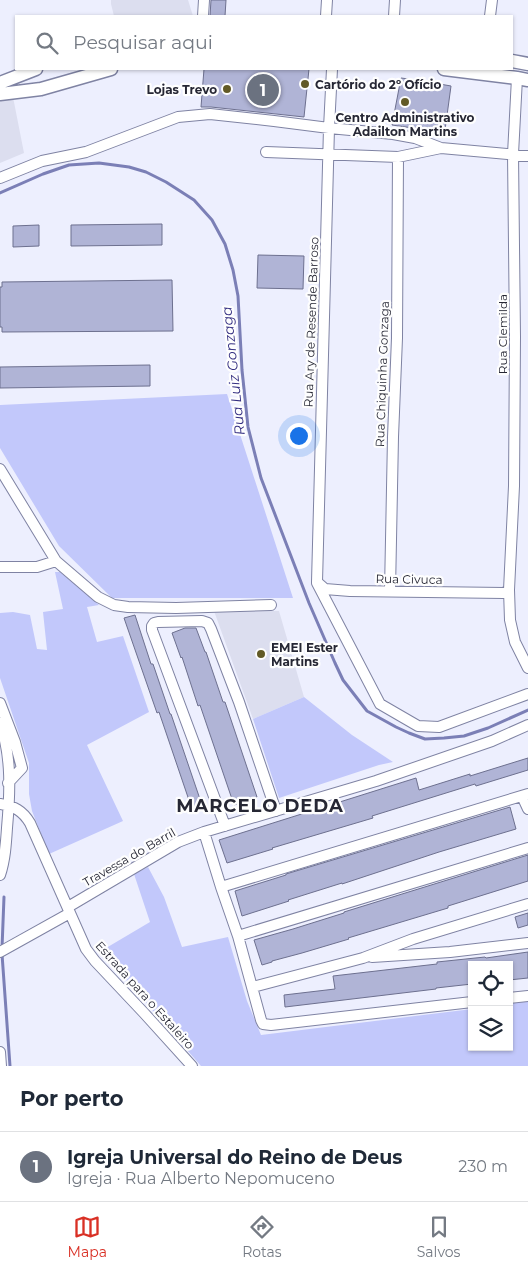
<!DOCTYPE html>
<html lang="pt">
<head>
<meta charset="utf-8">
<style>
	body { margin:0; font-family:Montserrat,sans-serif; background:#f2f2f3; color:#1f2937 }
	.controls { position:absolute; right:15px; bottom:15px; display:grid; overflow:hidden; border-radius:0px; box-shadow:0 1px 4px #0004 }
	.controls button { width:45px; height:45px; display:grid; place-items:center; padding:0; border:0; border-bottom:1px solid #e0e1e3; background:#fff; color:#1f2937; font:25px sans-serif }
	.you { position:absolute; left:298px; top:435px; width:18px; height:18px; margin:-12px; border:4px solid #fff; border-radius:50%; background:#1a73e8; box-shadow:0 0 0 8px #1a73e833 }
	.badge { display:grid; place-items:center; width:32px; height:32px; border-radius:50%; background:#d93025; color:#fff; font-size:16px; font-weight:700 }
	.pin { position:absolute; translate:-50% -50%; border:2px solid #fff; box-shadow:0 1px 5px #0006 }
	.list { margin:0; padding:0; list-style:none }
	h2 { display:flex; justify-content:space-between; align-items:center; height:65px; margin:0; padding:0 20px; font-size:21px }
	h2 small { font-size:16px; font-weight:400; color:#747a83 }
	.list li { display:grid; grid-template-columns:32px 1fr auto; gap:15px; align-items:center; box-sizing:border-box; height:70px; padding:0 20px; border-top:1px solid #e0e1e3 }
	.list b { display:block; font-size:19px; white-space:nowrap }
	.list p { margin:0; font-size:16px; white-space:nowrap; color:#747a83 }
	.list em { font-size:16px; font-style:normal; color:#747a83 }
	.icon { flex:none; width:28px; height:28px; fill:none; stroke:currentColor; stroke-width:2; stroke-linecap:round; stroke-linejoin:round }
	.map { position:relative; flex:none; width:528px; height:1066px; overflow:hidden }
	.search { position:absolute; background:#fff; box-shadow:0 1px 4px #0004; left:15px; right:15px; top:15px; height:55px; display:flex; align-items:center; gap:12px; box-sizing:border-box; padding:0 18px; border-radius:0px; color:#747a83; font-size:19px }
	.sheet { height:135px; background:#fff }
	nav { display:flex; justify-content:space-around; align-items:center; box-sizing:border-box; height:70px; border-top:1px solid #e0e1e3; background:#fff; font-size:14px; color:#747a83 }
	nav a { display:grid; justify-items:center; gap:2px }
	nav .on { color:#d93025 }
	.map>svg:first-child { display:block }
</style>
</head>
<body>
<div class="map">
<svg width="528" height="1066" viewBox="0 0 528 1066">
	<rect width="100%" height="100%" fill="#edeffe"/>
	<!-- built -->
	<path fill="#dcdeef" d="M 111,0 L 188,0 L 193,16 L 114,16 L 111,4 Z
		M 13,97 L 24,153 L 0,163 L 0,98 Z
		M 214,611 L 279,611 L 304,697 L 253,719 Z"/>
	<!-- green -->
	<path fill="#c2c8fb" d="M 227,394 L 293,598 L 112,598 L 59,546 L 0,448 L 0,405 Z
		M 55,572 L 60,572 L 99,605 L 87,607 L 97,642 L 123,636 L 149,712 L 87,745 L 123,821 L 49,854 L 32,811 L 29,794 L 29,763 L 0,678 L 0,613 L 13,612 L 30,615 L 37,649 L 47,650 L 43,612 L 63,609 Z
		M 304,697 L 352,735 L 393,762 L 379,765 L 279,798 L 253,719 Z
		M 148,867 L 164,897 L 182,947 L 228,937 L 247,1001 L 261,1035 L 472,1009 L 472,1047 L 509,1047 L 509,1004 L 528,1001 L 528,1066 L 201,1066 L 101,951 L 150,922 L 134,874 Z"/>
	<g fill="none" stroke-linecap="round" stroke-linejoin="round">
		<!-- stream -->
		<path stroke="#7b7fb6" stroke-width="3" d="M 0,193 L 43,174 L 69,165 L 99,163 L 129,167 L 146,172 L 166,182 L 194,200 L 212,220 L 225,244 L 233,270 L 238,296 L 242,370 L 248,427 L 261,478 L 309,603 L 335,663 L 343,680 L 367,711 L 396,727 L 409,733 L 425,739 L 444,738 L 464,736 L 488,728 L 528,710
			M 2,948 L 4,897
			M 2,954 L 10,1066"/>
	</g>
	<!-- building -->
	<path fill="#b0b4d6" stroke="#6d708f" d="M 211,0 L 226,0 L 225,16 L 210,16 Z
		M 204,69 L 309,69 L 304,117 L 211,107 L 201,107 Z
		M 401,78 L 417,80 L 417,81 L 434,81 L 434,83 L 451,86 L 445,130 L 429,127 L 427,130 L 392,125 Z
		M 162,224 L 162,245 L 71,246 L 71,225 Z
		M 39,225 L 39,246 L 13,247 L 13,226 Z
		M 258,255 L 304,256 L 303,289 L 257,288 Z
		M 172,280 L 173,331 L 2,332 L 2,327 L 0,327 L 0,287 L 2,287 L 2,282 Z
		M 150,365 L 150,386 L 0,388 L 0,367 Z
		M 135,615 L 151,664 L 153,664 L 170,714 L 171,714 L 203,808 L 193,812 L 159,712 L 157,713 L 124,618 Z
		M 185,628 L 196,628 L 205,652 L 206,652 L 223,702 L 225,702 L 257,797 L 234,805 L 200,705 L 198,706 L 182,657 L 181,658 L 172,633 Z
		M 528,758 L 528,770 L 476,786 L 475,784 L 372,816 L 373,818 L 272,848 L 273,849 L 227,863 L 219,840 L 416,778 L 419,790 L 470,774 L 470,776 Z
		M 510,807 L 516,829 L 439,852 L 342,884 L 342,883 L 288,900 L 289,901 L 242,916 L 235,891 L 286,875 L 286,874 Z
		M 528,855 L 528,881 L 448,906 L 448,908 L 348,938 L 349,939 L 302,953 L 272,961 L 272,962 L 262,965 L 254,940 L 293,929 L 344,913 L 344,912 Z
		M 528,913 L 528,925 L 518,928 L 515,917 Z
		M 528,952 L 528,978 L 509,980 L 509,965 L 472,965 L 472,984 L 436,988 L 436,989 L 285,1007 L 284,995 L 335,989 L 333,976 L 437,964 L 437,962 L 485,957 L 486,958 Z"/>
	<g fill="none" stroke-linecap="round" stroke-linejoin="round">
		<defs>
			<path id="minor" d="M 203,16 L 204,0
				M 326,16 L 327,0
				M 394,16 L 395,0
				M 490,16 L 492,0
				M 332,69 L 329,128 L 317,582 L 325,589 L 350,591 L 504,593 L 509,590
				M 517,78 L 513,154 L 515,337 L 514,486 L 509,590 L 510,620 L 515,642 L 528,668
				M 266,152 L 398,157 L 441,148
				M 0,178 L 42,161 L 86,152 L 178,117 L 210,114 L 274,121 L 329,128 L 393,134 L 415,138 L 441,148 L 528,156
				M 0,469 L 56,561 L 98,597 L 114,605 L 128,607 L 176,608 L 271,605
				M 0,567 L 37,567 L 56,561
				M 317,583 L 380,704 L 418,726 L 439,727 L 528,694
				M 390,591 L 393,437 L 397,338 L 398,157
				M 0,703 L 15,742 L 22,768 L 8,783
				M 0,723 C 12,756 10,794 7,828 C 6,844 5,860 0,875
				M 522,796 L 528,809
				M 0,804 C 15,807 22,810 30,823 L 86,949 L 95,961 L 144,1013 L 192,1066
				M 225,826 L 152,630 L 152,626 L 154,623 L 158,622 L 202,621 L 208,623 L 211,629 L 239,702 L 276,811
				M 204,832 L 221,887 L 238,936 L 261,1020 L 263,1024 L 271,1025 L 472,1002
				M 221,887 L 528,794
				M 68,907 L 178,842 L 204,832 L 376,781 L 492,741 L 528,725
				M 238,936 L 528,848
				M 0,952 L 70,913
				M 372,957 L 450,952 L 528,943
				M 253,987 L 363,958 L 413,939 L 528,904
				M 509,998 L 528,996
				M 0,1052 L 1,1066"/>
			<path id="tertiary" d="M 512,61 L 528,64
				M 444,69 L 517,78 L 528,80
				M 0,83 L 36,69
				M 0,94 L 41,89 L 111,69"/>
		</defs>
		<!-- minor casing -->
		<use href="#minor" stroke="#7f83a3" stroke-width="12"/>
		<!-- tertiary casing -->
		<use href="#tertiary" stroke="#7f83a3" stroke-width="15"/>
		<!-- minor -->
		<use href="#minor" stroke="#fff" stroke-width="10"/>
		<!-- tertiary -->
		<use href="#tertiary" stroke="#fff" stroke-width="12"/>
	</g>
	<!-- markers -->
	<g fill="#625a26" stroke="#fefefe" stroke-width="2">
		<circle cx="305" cy="84" r="5"/>
		<circle cx="227" cy="89" r="5"/>
		<circle cx="405" cy="102" r="5"/>
		<circle cx="261" cy="654" r="5"/>
	</g>
	<g text-anchor="middle" dominant-baseline="central" stroke-width="4.5" stroke-linejoin="round" paint-order="stroke">
		<!-- poi labels -->
		<g font-size="12" font-weight="bold" fill="#262734" stroke="#fefefe" text-anchor="start">
			<text x="315" y="84">Cartório do 2º Ofício</text>
			<text x="217" y="89" text-anchor="end">Lojas Trevo</text>
			<text x="405" y="117" text-anchor="middle">Centro Administrativo<tspan x="405" dy="14">Adailton Martins</tspan></text>
			<text x="271" y="647">EMEI Ester<tspan x="271" dy="14">Martins</tspan></text>
		</g>
		<!-- street labels -->
		<g font-size="12" fill="#262734" stroke="#fefefe">
			<text transform="translate(311 322) rotate(-88)">Rua Ary de Resende Barroso</text>
			<text transform="translate(502 334) rotate(-90)">Rua Clemilda</text>
			<text transform="translate(382 374) rotate(-88)">Rua Chiquinha Gonzaga</text>
			<text transform="translate(409 579) rotate(1)">Rua Civuca</text>
			<text transform="translate(129 857) rotate(-30)">Travessa do Barril</text>
			<text transform="translate(145 995) rotate(48)">Estrada para o Estaleiro</text>
		</g>
		<!-- water labels -->
		<g font-size="14" font-style="italic" fill="#332e81" stroke="#fefefe">
			<text transform="translate(233 371) rotate(-96)">Rua Luiz Gonzaga</text>
		</g>
		<!-- district labels -->
		<g font-size="18" font-weight="bold" letter-spacing="1" fill="#262734" stroke="#fefefe">
			<text x="260" y="806">MARCELO DEDA</text>
		</g>
	</g>
</svg>
<div class="controls">
<button><svg class="icon" aria-label="locate" viewBox="0 0 24 24"><circle cx="12" cy="12" r="6"/><path d="M12 2v4M12 18v4M2 12h4M18 12h4"/></svg></button>
<button><svg class="icon" aria-label="layers" viewBox="0 0 24 24"><path d="M12 4l9 5-9 5-9-5zM3 14l9 5 9-5"/></svg></button>
</div>
<div class="you"></div>
<div class="pin badge" style="left:263px;top:90px;background:#6b7280">1</div>
<div class="search"><svg class="icon" aria-label="search" viewBox="0 0 24 24"><circle cx="10" cy="10" r="6"/><path d="M15 15l6 6"/></svg>Pesquisar aqui</div>
</div>
<section class="sheet">
<h2>Por perto<small></small></h2>
<ul class="list">
<li><span class="badge" style="background:#6b7280">1</span><div><b>Igreja Universal do Reino de Deus</b><p>Igreja · Rua Alberto Nepomuceno</p></div><em>230 m</em></li>
</ul>
</section>
<nav>
<a class="on"><svg class="icon" aria-label="map" viewBox="0 0 24 24"><path d="M3 6l6-2 6 2 6-2v14l-6 2-6-2-6 2zM9 4v14M15 6v14"/></svg>Mapa</a>
<a><svg class="icon" aria-label="directions" viewBox="0 0 24 24"><path d="M12 3l9 9-9 9-9-9zM9 14v-3h6M13 9l2 2-2 2"/></svg>Rotas</a>
<a><svg class="icon" aria-label="saved" viewBox="0 0 24 24"><path d="M7 4h10v16l-5-4-5 4z"/></svg>Salvos</a>
</nav>
</body>
</html>
